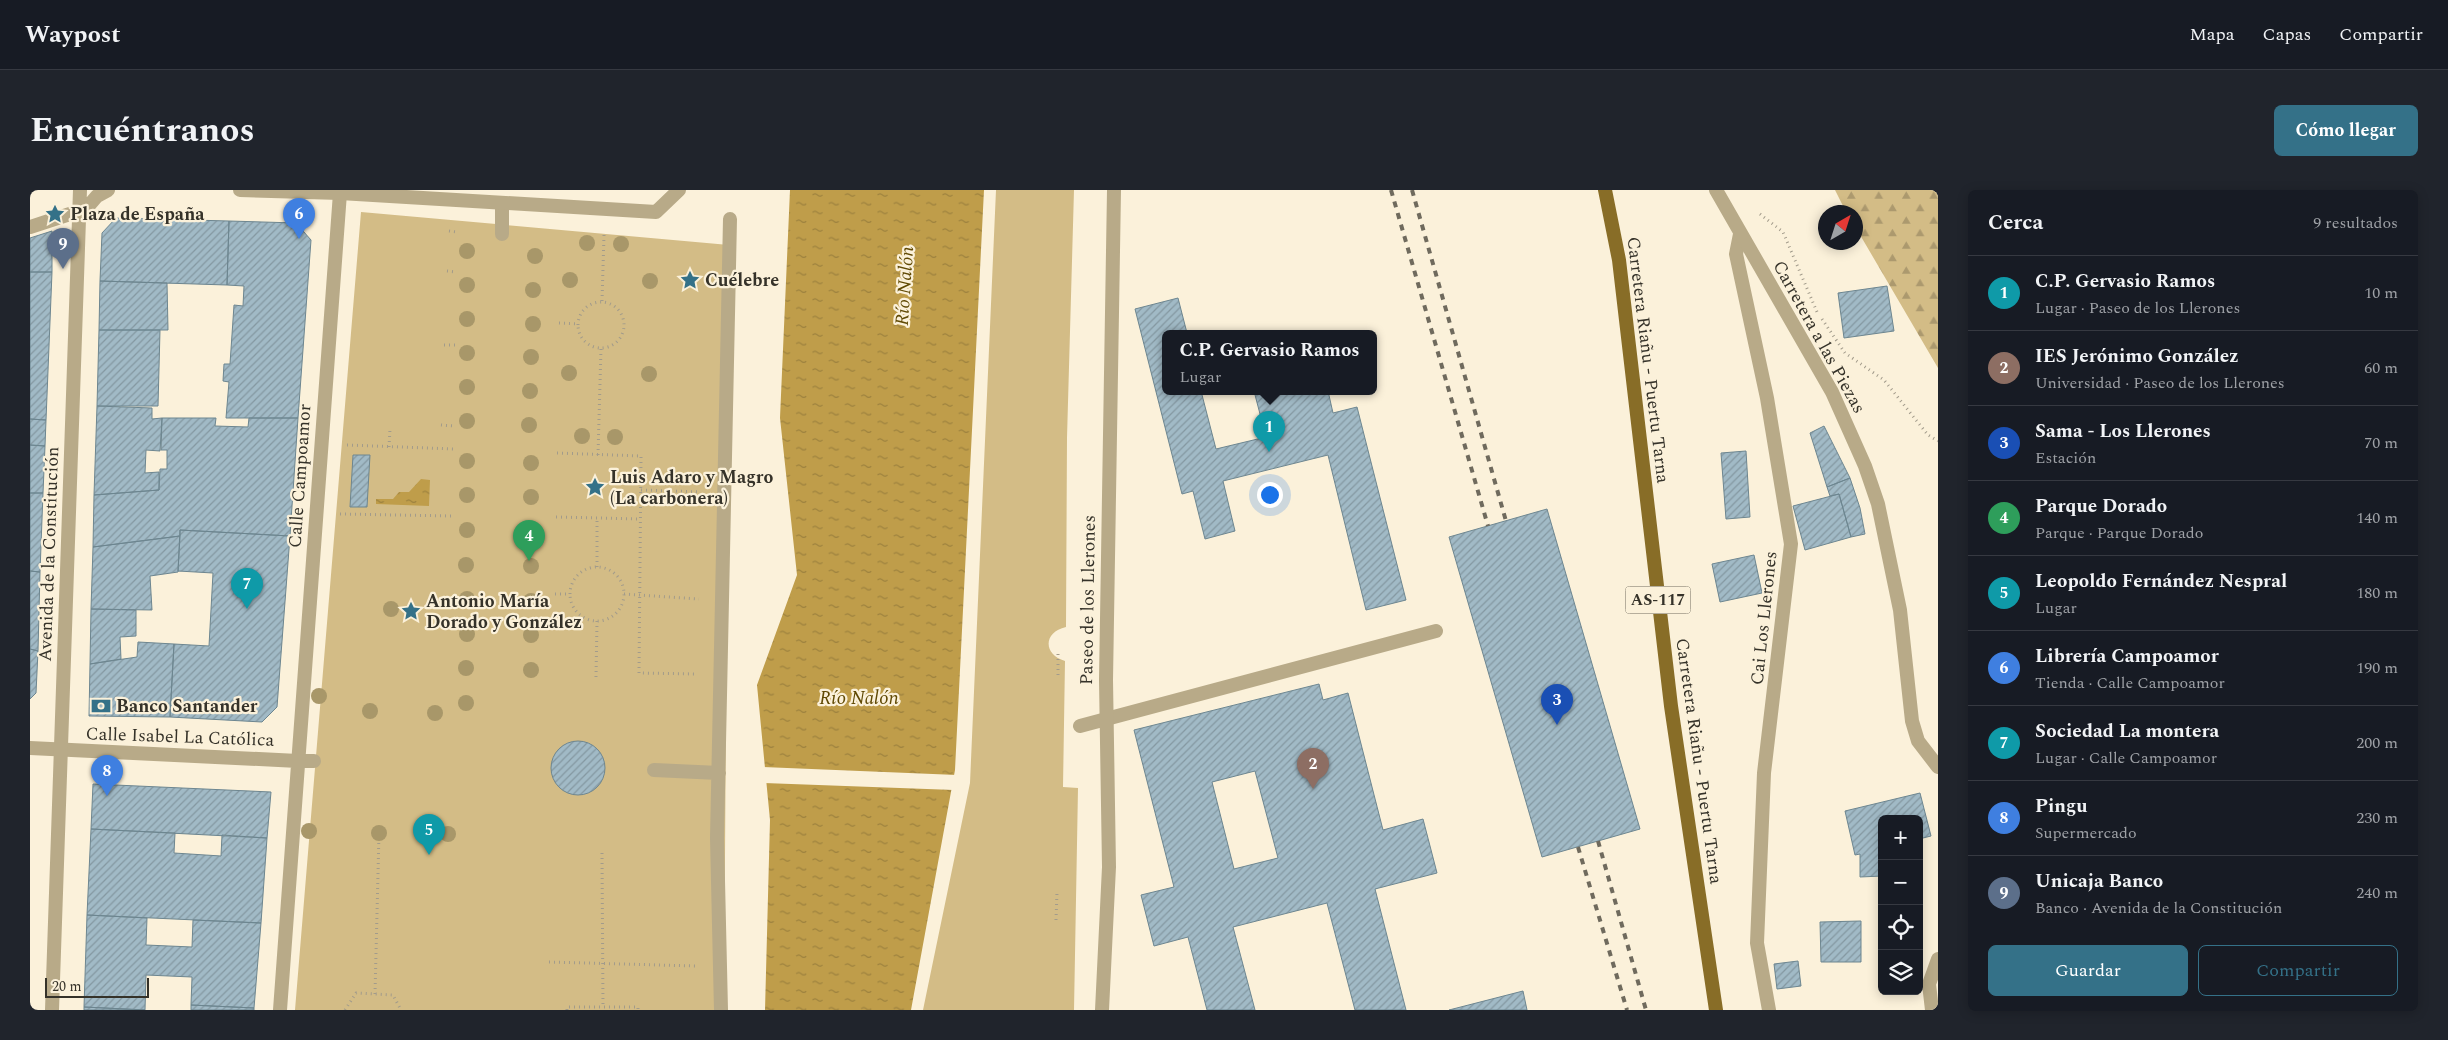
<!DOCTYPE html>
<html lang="es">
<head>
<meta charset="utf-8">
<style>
	body { margin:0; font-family:Spectral,serif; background:#20242c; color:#f1f3f6 }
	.controls { position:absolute; right:15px; bottom:15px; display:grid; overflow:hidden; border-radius:8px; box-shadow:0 2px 12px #0003 }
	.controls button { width:45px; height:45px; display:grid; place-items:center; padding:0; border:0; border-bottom:1px solid #363941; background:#171b24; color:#f1f3f6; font:25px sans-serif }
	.compass { position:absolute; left:1788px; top:15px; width:45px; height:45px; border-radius:50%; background:#171b24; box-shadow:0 2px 12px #0003; rotate:39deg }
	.scale { position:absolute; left:15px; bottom:12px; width:104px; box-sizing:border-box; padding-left:5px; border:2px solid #353229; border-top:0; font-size:14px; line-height:18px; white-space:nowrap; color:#353229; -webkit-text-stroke:4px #fbf1da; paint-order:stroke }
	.you { position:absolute; left:1239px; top:304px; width:18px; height:18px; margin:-12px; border:4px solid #fff; border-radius:50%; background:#1a73e8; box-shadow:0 0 0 8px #1a73e833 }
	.badge { display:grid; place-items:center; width:32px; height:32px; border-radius:50%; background:#347188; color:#fff; font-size:16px; font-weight:700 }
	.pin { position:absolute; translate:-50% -41px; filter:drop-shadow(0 1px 2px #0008) }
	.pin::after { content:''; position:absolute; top:26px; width:18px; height:15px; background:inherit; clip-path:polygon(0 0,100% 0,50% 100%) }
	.popup { position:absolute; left:1132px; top:140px; width:215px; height:65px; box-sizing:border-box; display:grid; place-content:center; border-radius:8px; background:#171b24; filter:drop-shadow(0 1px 4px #0005); font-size:16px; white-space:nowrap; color:#9ea1a6 }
	.popup b { font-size:19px; color:#f1f3f6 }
	.popup::after { content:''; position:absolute; left:50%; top:100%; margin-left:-10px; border:10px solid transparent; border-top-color:#171b24 }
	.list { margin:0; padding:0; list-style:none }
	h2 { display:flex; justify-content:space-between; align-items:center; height:65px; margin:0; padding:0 20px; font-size:21px }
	h2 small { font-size:16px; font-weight:400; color:#9ea1a6 }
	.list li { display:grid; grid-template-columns:32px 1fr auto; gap:15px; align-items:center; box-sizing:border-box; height:75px; padding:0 20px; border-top:1px solid #363941 }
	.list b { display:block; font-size:19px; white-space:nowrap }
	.list p { margin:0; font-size:16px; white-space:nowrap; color:#9ea1a6 }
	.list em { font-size:16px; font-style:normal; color:#9ea1a6 }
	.actions { display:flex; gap:10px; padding:15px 20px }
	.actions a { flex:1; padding:11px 0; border:1px solid #347188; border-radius:8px; text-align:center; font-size:18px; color:#347188 }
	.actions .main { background:#347188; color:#fff }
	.icon { flex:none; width:28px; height:28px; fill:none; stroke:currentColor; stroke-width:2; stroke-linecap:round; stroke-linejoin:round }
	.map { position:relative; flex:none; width:1908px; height:820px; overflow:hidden; border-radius:8px }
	header { display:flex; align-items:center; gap:30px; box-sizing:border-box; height:70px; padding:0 25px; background:#171b24; border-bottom:1px solid #363941 }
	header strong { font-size:24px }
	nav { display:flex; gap:28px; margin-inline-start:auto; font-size:18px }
	.intro { display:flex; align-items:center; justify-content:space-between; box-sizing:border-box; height:120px; padding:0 30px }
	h1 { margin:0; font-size:35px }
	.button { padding:12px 22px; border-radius:8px; background:#347188; color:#fff; font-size:18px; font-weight:700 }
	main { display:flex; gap:30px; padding:0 30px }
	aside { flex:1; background:#171b24; border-radius:8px; box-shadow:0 2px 12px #0003 }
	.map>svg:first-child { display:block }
</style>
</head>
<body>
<header>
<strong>Waypost</strong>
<nav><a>Mapa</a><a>Capas</a><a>Compartir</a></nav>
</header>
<div class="intro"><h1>Encuéntranos</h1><a class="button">Cómo llegar</a></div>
<main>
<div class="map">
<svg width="1908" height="820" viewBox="0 0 1908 820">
	<defs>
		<pattern id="forest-firs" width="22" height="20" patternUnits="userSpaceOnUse" patternTransform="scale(1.25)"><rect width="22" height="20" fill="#d3bc86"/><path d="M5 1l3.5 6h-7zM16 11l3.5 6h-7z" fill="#ac996e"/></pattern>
		<pattern id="water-ripples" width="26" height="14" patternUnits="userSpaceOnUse" patternTransform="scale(1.25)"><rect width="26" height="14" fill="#bf9d4a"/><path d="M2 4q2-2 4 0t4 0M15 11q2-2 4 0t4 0" fill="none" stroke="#9c813e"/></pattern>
		<pattern id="building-hatch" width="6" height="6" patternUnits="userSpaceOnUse" patternTransform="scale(1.25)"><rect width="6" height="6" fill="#a1bac6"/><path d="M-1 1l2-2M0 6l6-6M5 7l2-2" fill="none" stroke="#8498a1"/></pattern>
	</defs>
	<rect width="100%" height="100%" fill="#fbf1da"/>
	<!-- green -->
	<path fill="#d3bc86" d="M 966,0 L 1044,0 L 1037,248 L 1036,437 C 1013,442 1013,465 1035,471 L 1033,597 L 1048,598 L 1044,820 L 893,820 L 940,593 Z
		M 331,22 L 699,55 L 694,820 L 265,820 Z"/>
	<!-- forest -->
	<path fill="url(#forest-firs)" d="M 1805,0 L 1908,0 L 1908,178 L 1826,38 L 1826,22 L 1816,22 Z"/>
	<!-- water -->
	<path fill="url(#water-ripples)" d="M 760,0 L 954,0 L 925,580 L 881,820 L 735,820 L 740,630 L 727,495 L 767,385 L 750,228 Z
		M 391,289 L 400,290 L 399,316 L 346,314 L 346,309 L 363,309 L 369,302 L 379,302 Z"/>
	<!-- pier -->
	<path fill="#fbf1da" d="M 733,577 L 927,585 L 924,600 L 734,593 Z"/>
	<!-- building -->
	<path fill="url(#building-hatch)" stroke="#6d8690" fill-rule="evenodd" d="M 86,28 L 199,31 L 197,95 L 70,91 L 72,43 Z
		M 199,31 L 266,33 L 281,50 L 268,228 L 196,228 L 199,192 L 193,191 L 194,174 L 200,174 L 204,115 L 213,116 L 214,96 L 197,95 Z
		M 22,41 L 22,82 L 0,82 L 0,48 Z
		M 0,82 L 22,82 L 16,230 L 0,229 Z
		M 70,91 L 137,93 L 138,140 L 69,140 Z
		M 1857,96 L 1864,141 L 1814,148 L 1808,103 Z
		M 1148,108 L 1157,143 L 1135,143 L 1135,201 L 1171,201 L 1186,259 L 1236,247 L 1224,201 L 1298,201 L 1303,223 L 1327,217 L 1376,410 L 1336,420 L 1298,265 L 1193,291 L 1205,341 L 1175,349 L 1163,301 L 1152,304 L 1105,119 Z
		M 69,140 L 130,140 L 128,216 L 67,216 Z
		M 67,216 L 122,218 L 122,229 L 132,228 L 130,261 L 116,260 L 115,283 L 129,282 L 129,300 L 64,305 Z
		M 132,228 L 186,228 L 185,236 L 218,237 L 219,228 L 268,228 L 260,346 L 150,340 L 150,346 L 63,357 L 64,305 L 129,300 L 130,279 L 137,279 L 137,260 L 131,260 Z
		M 0,229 L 16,230 L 15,256 L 0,255 Z
		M 1794,236 L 1820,288 L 1797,297 L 1780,243 Z
		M 0,255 L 15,256 L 13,303 L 0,303 Z
		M 1716,261 L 1720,327 L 1696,329 L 1691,263 Z
		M 323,265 L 340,265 L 337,317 L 320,317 Z
		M 1820,288 L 1830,318 L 1835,344 L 1821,347 L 1809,304 L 1800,306 L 1797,297 Z
		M 0,303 L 13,303 L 10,382 L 0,381 Z
		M 1809,304 L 1821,347 L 1775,360 L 1763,316 Z
		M 1517,319 L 1610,639 L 1512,667 L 1419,347 Z
		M 150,340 L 260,346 L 247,517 L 232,532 L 140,527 L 144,454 L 179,456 L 183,383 L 148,381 Z
		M 150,346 L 148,382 L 120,386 L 122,420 L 61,419 L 63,357 Z
		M 1724,365 L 1732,403 L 1690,412 L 1682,374 Z
		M 0,381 L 10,382 L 8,461 L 0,459 Z
		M 61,419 L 106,420 L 106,446 L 90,447 L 91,469 L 60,474 Z
		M 108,452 L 144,454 L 140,527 L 59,526 L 60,474 L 107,467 Z
		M 0,459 L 8,461 L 6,503 L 0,509 Z
		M 1289,494 L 1293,510 L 1318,503 L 1353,640 L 1393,629 L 1407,683 L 1345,699 L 1376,820 L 1325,820 L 1297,713 L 1203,737 L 1225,820 L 1177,820 L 1158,747 L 1124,756 L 1111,705 L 1144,697 L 1104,540 ZM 1225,581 L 1248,668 L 1204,679 L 1182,592 Z
		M521 578a27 27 0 1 1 54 0a27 27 0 1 1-54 0Z
		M 63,594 L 241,602 L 237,648 L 61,639 Z
		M 1890,603 L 1901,646 L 1889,649 L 1889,629 L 1852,629 L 1852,686 L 1830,687 L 1830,664 L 1825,665 L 1815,621 Z
		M 61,639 L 145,643 L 144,663 L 191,666 L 192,645 L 237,648 L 231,733 L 57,725 Z
		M 57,725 L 117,728 L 116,755 L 162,757 L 163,730 L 231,733 L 224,818 L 161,815 L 162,787 L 116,785 L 115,820 L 54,817 Z
		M 1831,731 L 1831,772 L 1791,772 L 1790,732 Z
		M 1768,771 L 1771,796 L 1747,799 L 1744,774 Z
		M 1493,801 L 1497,820 L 1419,820 Z
		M 161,815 L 224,818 L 224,820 L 161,820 Z
		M 54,817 L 115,820 L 54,820 Z"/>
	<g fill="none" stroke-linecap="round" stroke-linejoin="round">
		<!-- path -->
		<path stroke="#a29b8b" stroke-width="3" stroke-dasharray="1 4" stroke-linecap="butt" d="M 1730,24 L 1753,42 L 1787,122
			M 419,41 L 427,42
			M 417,81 L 426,82
			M 572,111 L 574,45
			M548 135a23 23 0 1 1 46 0a23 23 0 1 1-46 0Z
			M 1792,129 L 1815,163 L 1854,190 L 1898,245 L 1908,251
			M 529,133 L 548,134
			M 414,155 L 425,155
			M 411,235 L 424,236
			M 317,255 L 424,259
			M 359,257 L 360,239
			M 527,263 L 611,266 L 609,483 L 665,484
			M 568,265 L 571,158
			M 611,300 L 671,302
			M 310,324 L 423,326
			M 526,327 L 610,329
			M 567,377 L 567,328
			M540 404a27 27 0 1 1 54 0a27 27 0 1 1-54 0Z
			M 525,404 L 540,404
			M 594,404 L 669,409
			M 1028,485 L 1028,464
			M 566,487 L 567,431
			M 572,663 L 573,817
			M 1026,730 L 1027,702
			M 519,772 L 666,776
			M 345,804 L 349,643
			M 315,820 L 326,803 L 363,805 L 371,820
			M 537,820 L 537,817 L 608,817 L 608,820"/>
		<!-- service -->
		<path stroke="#b8aa88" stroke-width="14" d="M 1050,536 L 1406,441"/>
		<!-- pedestrian -->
		<path stroke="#b8aa88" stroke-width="14" d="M 472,13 L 472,44
			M 0,37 L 49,21
			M 268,571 L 284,571
			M 624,580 L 689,583
			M 691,820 L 687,648 L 700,29"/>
		<!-- minor -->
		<path stroke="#b8aa88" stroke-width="14" d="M 1710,44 L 1706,64 L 1737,208 L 1761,354 L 1734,583 L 1727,753 L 1739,820
			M 0,558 L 268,571
			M 250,820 L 310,3
			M 1072,820 L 1079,677 L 1076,490 L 1084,0"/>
		<!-- tertiary -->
		<path stroke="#b8aa88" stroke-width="14" d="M 210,0 L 310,3 L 626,22 L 649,0
			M 1686,0 L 1802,202 L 1835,276 L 1848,314 L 1870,420 L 1882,531 L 1888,551 L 1908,577
			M 49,27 L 67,6 L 78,0
			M 22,820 L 50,0
			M 1902,820 L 1899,794 L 1908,769"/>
		<!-- primary -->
		<path stroke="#886d27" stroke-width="14" d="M 1575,0 L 1589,70 L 1641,516 L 1686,820"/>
		<!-- rail -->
		<path stroke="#6f6a5d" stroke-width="4" stroke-dasharray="6 6" stroke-linecap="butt" d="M 1361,0 L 1458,336
			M 1382,0 L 1476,331
			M 1568,651 L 1616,820
			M 1548,657 L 1597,820"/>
	</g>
	<!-- trees -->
	<g fill="#a89769">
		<circle cx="557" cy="53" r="8"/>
		<circle cx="591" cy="54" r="8"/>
		<circle cx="437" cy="61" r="8"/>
		<circle cx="505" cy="66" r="8"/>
		<circle cx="540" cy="90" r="8"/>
		<circle cx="620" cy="91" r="8"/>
		<circle cx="437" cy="95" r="8"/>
		<circle cx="503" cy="100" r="8"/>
		<circle cx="437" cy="129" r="8"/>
		<circle cx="503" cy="134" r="8"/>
		<circle cx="437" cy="163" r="8"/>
		<circle cx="501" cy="167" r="8"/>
		<circle cx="539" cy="183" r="8"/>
		<circle cx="619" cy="184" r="8"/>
		<circle cx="437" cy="197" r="8"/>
		<circle cx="500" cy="201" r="8"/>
		<circle cx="437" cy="231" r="8"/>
		<circle cx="499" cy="235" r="8"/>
		<circle cx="552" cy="246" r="8"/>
		<circle cx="585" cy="247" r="8"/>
		<circle cx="437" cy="271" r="8"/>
		<circle cx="501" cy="273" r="8"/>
		<circle cx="437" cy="305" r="8"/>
		<circle cx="501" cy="307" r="8"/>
		<circle cx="437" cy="340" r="8"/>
		<circle cx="501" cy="342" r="8"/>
		<circle cx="436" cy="375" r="8"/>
		<circle cx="501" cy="376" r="8"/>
		<circle cx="437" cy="409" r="8"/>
		<circle cx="501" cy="411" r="8"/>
		<circle cx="361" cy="419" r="8"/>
		<circle cx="437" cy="444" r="8"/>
		<circle cx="501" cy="445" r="8"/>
		<circle cx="436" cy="478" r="8"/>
		<circle cx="501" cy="480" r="8"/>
		<circle cx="289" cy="506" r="8"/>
		<circle cx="436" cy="513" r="8"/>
		<circle cx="340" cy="521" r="8"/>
		<circle cx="405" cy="523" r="8"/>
		<circle cx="279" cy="641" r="8"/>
		<circle cx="349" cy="643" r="8"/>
		<circle cx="418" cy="644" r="8"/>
	</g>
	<!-- icons -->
	<defs>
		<symbol id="sight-bare" viewBox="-9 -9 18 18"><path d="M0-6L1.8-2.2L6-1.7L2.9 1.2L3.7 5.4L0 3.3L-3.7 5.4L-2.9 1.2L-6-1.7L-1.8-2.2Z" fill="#347188" stroke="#fbf1da" stroke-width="2.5" paint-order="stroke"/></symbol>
		<symbol id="bank-bare" viewBox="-9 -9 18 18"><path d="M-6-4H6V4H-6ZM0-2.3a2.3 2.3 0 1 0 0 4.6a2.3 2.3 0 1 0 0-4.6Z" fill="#347188" stroke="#fbf1da" stroke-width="2.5" paint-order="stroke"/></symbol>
	</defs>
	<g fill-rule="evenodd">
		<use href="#sight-bare" x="11" y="10" width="28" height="28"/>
		<use href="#sight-bare" x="646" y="76" width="28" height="28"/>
		<use href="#sight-bare" x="551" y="283" width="28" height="28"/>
		<use href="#sight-bare" x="367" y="407" width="28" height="28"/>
		<use href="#bank-bare" x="57" y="502" width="28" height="28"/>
	</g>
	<g text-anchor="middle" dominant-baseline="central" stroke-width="4.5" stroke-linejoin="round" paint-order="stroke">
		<!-- shield labels -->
		<rect fill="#fbf1da" stroke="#706b5e" stroke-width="1" x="1595.5" y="396.5" width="65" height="27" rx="4"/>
		<g font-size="16" font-weight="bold" fill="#353229">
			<text x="1628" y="410">AS-117</text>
		</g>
		<!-- poi labels -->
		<g font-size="18" font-weight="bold" fill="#353229" stroke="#fbf1da" text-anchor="start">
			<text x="40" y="24">Plaza de España</text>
			<text x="675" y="90">Cuélebre</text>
			<text x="580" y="287">Luis Adaro y Magro<tspan x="580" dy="21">(La carbonera)</tspan></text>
			<text x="396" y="411">Antonio María<tspan x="396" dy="21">Dorado y González</tspan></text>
			<text x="86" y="516">Banco Santander</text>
		</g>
		<!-- street labels -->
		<g font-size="18" fill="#353229" stroke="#fbf1da">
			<text transform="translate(1789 147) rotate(61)">Carretera a las Piezas</text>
			<text transform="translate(1618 170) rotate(83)">Carretera Riañu - Puertu Tarna</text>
			<text transform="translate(270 286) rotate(-86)">Calle Campoamor</text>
			<text transform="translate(19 364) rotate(-88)">Avenida de la Constitución</text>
			<text transform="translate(1058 410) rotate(-89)">Paseo de los Llerones</text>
			<text transform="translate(1734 428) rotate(-84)">Cai Los Llerones</text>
			<text transform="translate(150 547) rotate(2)">Calle Isabel La Católica</text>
			<text transform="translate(1669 571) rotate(82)">Carretera Riañu - Puertu Tarna</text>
		</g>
		<!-- water labels -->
		<g font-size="19" font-style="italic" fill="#604903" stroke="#fbf1da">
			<text transform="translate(875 96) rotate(-86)">Río Nalón</text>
			<text x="829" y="508">Río Nalón</text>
		</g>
	</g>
</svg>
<div class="controls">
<button>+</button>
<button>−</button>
<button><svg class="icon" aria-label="locate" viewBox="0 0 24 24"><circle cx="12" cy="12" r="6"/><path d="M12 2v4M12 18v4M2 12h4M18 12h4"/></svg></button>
<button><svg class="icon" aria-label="layers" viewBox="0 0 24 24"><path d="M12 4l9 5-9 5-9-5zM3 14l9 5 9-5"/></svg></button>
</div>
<svg class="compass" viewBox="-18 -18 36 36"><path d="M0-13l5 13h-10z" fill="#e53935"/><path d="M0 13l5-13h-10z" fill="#9ea1a6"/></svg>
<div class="scale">20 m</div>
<div class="you"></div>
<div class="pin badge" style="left:1239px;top:262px;background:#0f9aa8">1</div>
<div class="popup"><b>C.P. Gervasio Ramos</b>Lugar</div>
<div class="pin badge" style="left:1283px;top:599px;background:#8d6e63">2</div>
<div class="pin badge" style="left:1527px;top:535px;background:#1a4fb4">3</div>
<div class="pin badge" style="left:499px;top:371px;background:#2e9e5b">4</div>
<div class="pin badge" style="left:399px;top:665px;background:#0f9aa8">5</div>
<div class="pin badge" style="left:269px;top:49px;background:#3f7fe0">6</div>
<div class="pin badge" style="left:217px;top:419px;background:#0f9aa8">7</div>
<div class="pin badge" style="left:77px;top:606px;background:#3f7fe0">8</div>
<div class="pin badge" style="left:33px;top:79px;background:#5c6f8a">9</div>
</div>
<aside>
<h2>Cerca<small>9 resultados</small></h2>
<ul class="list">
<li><span class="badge" style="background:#0f9aa8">1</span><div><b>C.P. Gervasio Ramos</b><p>Lugar · Paseo de los Llerones</p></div><em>10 m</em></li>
<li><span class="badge" style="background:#8d6e63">2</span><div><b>IES Jerónimo González</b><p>Universidad · Paseo de los Llerones</p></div><em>60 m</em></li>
<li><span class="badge" style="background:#1a4fb4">3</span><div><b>Sama - Los Llerones</b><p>Estación</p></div><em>70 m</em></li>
<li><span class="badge" style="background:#2e9e5b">4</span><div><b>Parque Dorado</b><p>Parque · Parque Dorado</p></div><em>140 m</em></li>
<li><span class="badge" style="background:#0f9aa8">5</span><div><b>Leopoldo Fernández Nespral</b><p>Lugar</p></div><em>180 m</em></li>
<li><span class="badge" style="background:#3f7fe0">6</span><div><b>Librería Campoamor</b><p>Tienda · Calle Campoamor</p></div><em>190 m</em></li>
<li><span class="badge" style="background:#0f9aa8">7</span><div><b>Sociedad La montera</b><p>Lugar · Calle Campoamor</p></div><em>200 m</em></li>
<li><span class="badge" style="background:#3f7fe0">8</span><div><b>Pingu</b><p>Supermercado</p></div><em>230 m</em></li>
<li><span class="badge" style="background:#5c6f8a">9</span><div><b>Unicaja Banco</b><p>Banco · Avenida de la Constitución</p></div><em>240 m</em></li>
</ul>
<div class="actions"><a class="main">Guardar</a><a>Compartir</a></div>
</aside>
</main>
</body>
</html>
